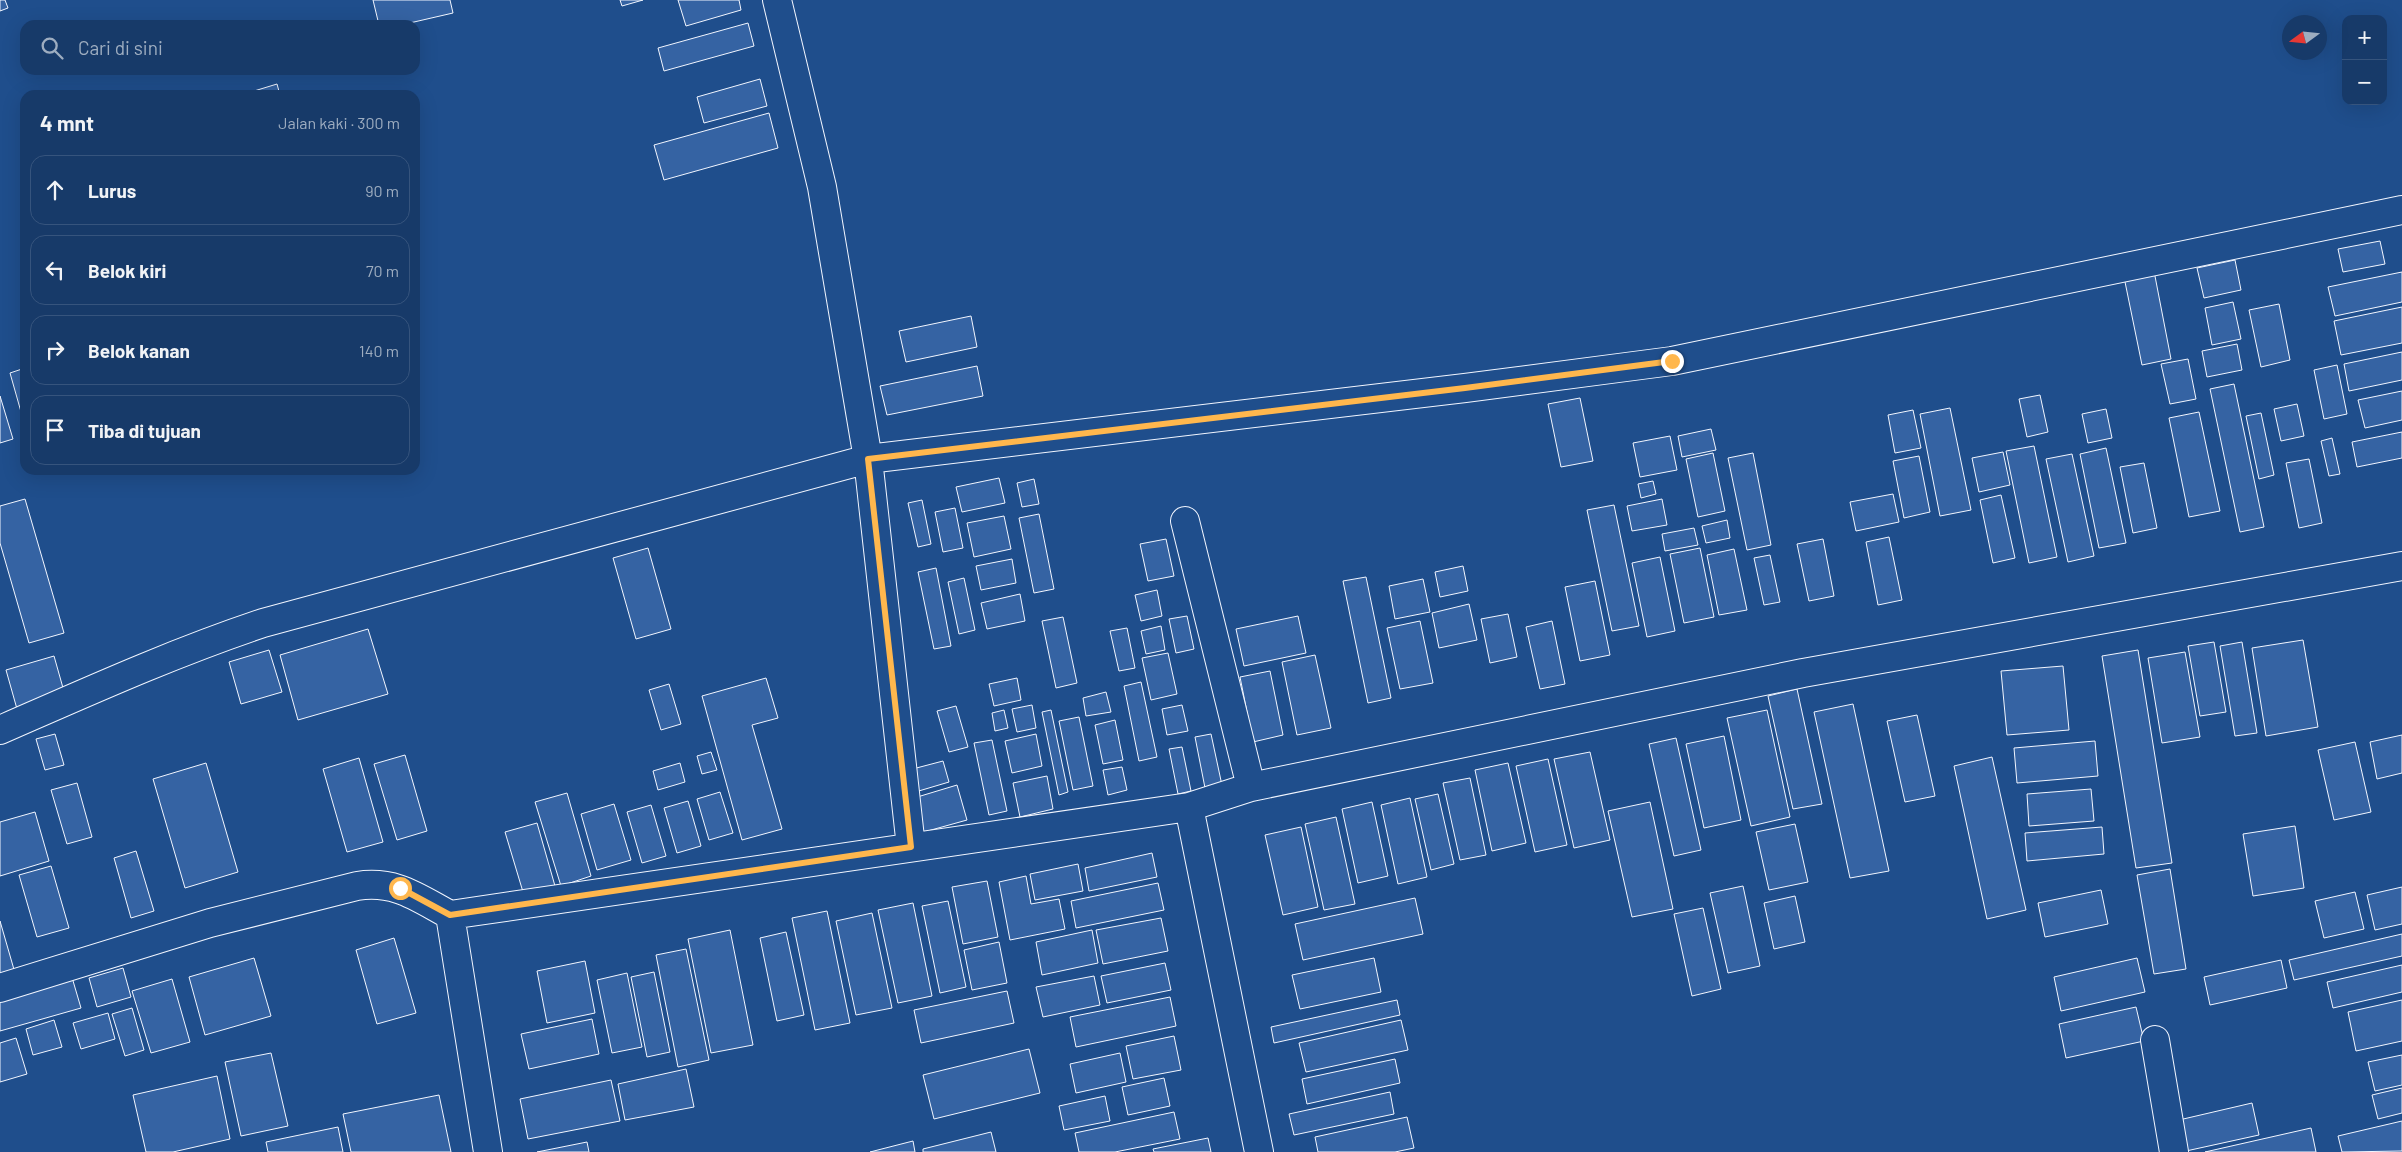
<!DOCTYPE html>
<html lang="id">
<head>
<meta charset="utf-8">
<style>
	body { margin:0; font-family:Barlow,sans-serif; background:#244571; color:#f1f3f6 }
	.controls { position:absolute; right:15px; top:15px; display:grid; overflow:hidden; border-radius:10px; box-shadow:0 5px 20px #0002 }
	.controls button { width:45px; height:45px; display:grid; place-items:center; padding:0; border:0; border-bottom:1px solid #36547d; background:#173a69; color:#f1f3f6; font:25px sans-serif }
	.compass { position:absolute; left:2282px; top:15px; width:45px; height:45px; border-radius:50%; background:#173a69; box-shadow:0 5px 20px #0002; rotate:255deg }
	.stop { position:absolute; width:15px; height:15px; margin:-11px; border:4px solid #ffb74d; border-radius:50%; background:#fff }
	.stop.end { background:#ffb74d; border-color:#fff; box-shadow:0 1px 5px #0008 }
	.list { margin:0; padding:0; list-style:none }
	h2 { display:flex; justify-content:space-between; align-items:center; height:65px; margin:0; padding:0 20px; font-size:21px }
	h2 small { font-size:16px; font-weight:400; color:#9eadc0 }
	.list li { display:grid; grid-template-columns:32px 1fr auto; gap:15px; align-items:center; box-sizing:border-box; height:70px; margin:0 10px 10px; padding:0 10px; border:1px solid #36547d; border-radius:15px }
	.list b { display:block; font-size:19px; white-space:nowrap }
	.list em { font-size:16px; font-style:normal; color:#9eadc0 }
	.icon { flex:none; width:28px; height:28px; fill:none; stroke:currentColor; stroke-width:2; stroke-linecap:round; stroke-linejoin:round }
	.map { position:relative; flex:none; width:2402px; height:1152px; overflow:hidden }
	.search { position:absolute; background:#173a69; box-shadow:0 5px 20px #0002; left:20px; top:20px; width:400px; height:55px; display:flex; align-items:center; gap:12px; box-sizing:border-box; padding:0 18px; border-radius:15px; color:#9eadc0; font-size:19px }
	.panel { position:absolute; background:#173a69; box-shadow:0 5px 20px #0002; left:20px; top:90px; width:400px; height:385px; border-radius:15px }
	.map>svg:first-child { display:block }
</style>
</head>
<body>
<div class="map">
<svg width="2402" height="1152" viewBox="0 0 2402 1152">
	<rect width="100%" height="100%" fill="#1f4e8c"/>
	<!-- building -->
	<path fill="#3563a3" stroke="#f2f6ff" d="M 0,0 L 5,0 L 8,8 L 0,11 Z
		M 373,0 L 450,0 L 453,13 L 401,25 L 379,25 Z
		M 620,0 L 643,0 L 622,6 Z
		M 678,0 L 739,0 L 741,10 L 686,26 Z
		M 748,23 L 754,46 L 664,71 L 658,48 Z
		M 760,79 L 767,106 L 704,123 L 697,97 Z
		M 277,84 L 280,95 L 241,95 Z
		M 769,113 L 778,148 L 664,180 L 654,145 Z
		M 2380,241 L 2385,264 L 2343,272 L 2338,249 Z
		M 2235,260 L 2241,290 L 2204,298 L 2197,268 Z
		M 2154,271 L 2171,359 L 2142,365 L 2124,277 Z
		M 2402,272 L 2402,302 L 2335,316 L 2328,287 Z
		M 2233,302 L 2241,339 L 2212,345 L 2205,308 Z
		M 2279,304 L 2290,360 L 2261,367 L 2249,310 Z
		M 2402,307 L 2402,343 L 2341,355 L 2334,321 Z
		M 971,316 L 977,347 L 906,362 L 899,331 Z
		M 2237,344 L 2242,370 L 2207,377 L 2202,351 Z
		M 2402,352 L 2402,380 L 2349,391 L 2344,364 Z
		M 2188,359 L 2196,399 L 2170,404 L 2161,364 Z
		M 2337,365 L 2347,414 L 2324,419 L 2314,370 Z
		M 977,366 L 983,396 L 887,415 L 880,386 Z
		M 25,368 L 25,426 L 10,373 Z
		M 2234,384 L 2264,527 L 2240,532 L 2210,389 Z
		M 2402,391 L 2402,420 L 2365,428 L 2358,400 Z
		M 2040,395 L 2048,432 L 2027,437 L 2019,399 Z
		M 0,396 L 13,439 L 0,443 Z
		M 1580,398 L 1593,461 L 1561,467 L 1548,404 Z
		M 2297,404 L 2304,436 L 2281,441 L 2274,409 Z
		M 1950,408 L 1971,510 L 1940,516 L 1920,414 Z
		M 2106,409 L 2112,438 L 2088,443 L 2082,414 Z
		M 1913,410 L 1921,448 L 1895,453 L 1888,415 Z
		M 2199,412 L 2220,511 L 2189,517 L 2169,418 Z
		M 2261,413 L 2274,475 L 2259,479 L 2246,416 Z
		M 1711,429 L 1716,450 L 1682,457 L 1678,436 Z
		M 2402,432 L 2402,458 L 2357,467 L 2352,442 Z
		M 1670,436 L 1677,470 L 1640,477 L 1633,443 Z
		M 2332,438 L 2340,474 L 2329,476 L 2321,441 Z
		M 2034,446 L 2057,557 L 2029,563 L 2006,451 Z
		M 2106,448 L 2126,543 L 2099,548 L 2080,454 Z
		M 2003,452 L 2010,485 L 1979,492 L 1972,458 Z
		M 1713,453 L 1725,511 L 1698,517 L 1686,459 Z
		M 1753,453 L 1771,545 L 1747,550 L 1728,458 Z
		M 2072,454 L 2094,556 L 2068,562 L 2046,459 Z
		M 1919,456 L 1930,512 L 1904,518 L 1893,461 Z
		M 2309,459 L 2322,523 L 2299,528 L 2286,463 Z
		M 2144,463 L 2157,528 L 2133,533 L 2120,467 Z
		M 999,478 L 1005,503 L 962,512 L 956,487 Z
		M 1034,479 L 1039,504 L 1022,507 L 1017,483 Z
		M 1653,481 L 1656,494 L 1641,498 L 1638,484 Z
		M 1893,494 L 1899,522 L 1856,531 L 1850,502 Z
		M 2001,495 L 2015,558 L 1993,563 L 1980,500 Z
		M 25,499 L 64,633 L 29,643 L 0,543 L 0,506 Z
		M 1662,499 L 1667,525 L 1632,531 L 1627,506 Z
		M 922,500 L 931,544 L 918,547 L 908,503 Z
		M 1614,505 L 1639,626 L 1612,631 L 1587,510 Z
		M 955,508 L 963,548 L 943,552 L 935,512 Z
		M 1039,514 L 1054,589 L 1034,593 L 1019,518 Z
		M 1004,516 L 1011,549 L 974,557 L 967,523 Z
		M 1727,520 L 1730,538 L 1706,543 L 1702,526 Z
		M 1694,528 L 1698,545 L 1665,551 L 1662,534 Z
		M 1889,537 L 1902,600 L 1878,605 L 1866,542 Z
		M 1166,539 L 1174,576 L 1148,581 L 1140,544 Z
		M 1823,539 L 1834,596 L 1809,601 L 1797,544 Z
		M 648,548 L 671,629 L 636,639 L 613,558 Z
		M 1700,548 L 1714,617 L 1684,623 L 1670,554 Z
		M 1734,549 L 1747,610 L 1719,615 L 1707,555 Z
		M 1770,555 L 1780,602 L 1764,605 L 1754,558 Z
		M 1660,557 L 1675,631 L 1647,637 L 1632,563 Z
		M 1012,559 L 1016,583 L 981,590 L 976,566 Z
		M 1463,566 L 1468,591 L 1440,597 L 1435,572 Z
		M 936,568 L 951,646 L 934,649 L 918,572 Z
		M 1366,577 L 1391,698 L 1368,703 L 1343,581 Z
		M 964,578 L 975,630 L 959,634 L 948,582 Z
		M 1423,579 L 1430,612 L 1395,619 L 1389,586 Z
		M 1595,581 L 1610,655 L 1580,661 L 1565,587 Z
		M 1157,590 L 1162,616 L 1141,621 L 1135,595 Z
		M 1020,594 L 1025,621 L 987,629 L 981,603 Z
		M 1469,604 L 1477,640 L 1439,648 L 1432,613 Z
		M 1508,614 L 1517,657 L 1490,663 L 1481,619 Z
		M 1187,616 L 1194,649 L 1176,653 L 1169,619 Z
		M 1298,616 L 1306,653 L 1244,666 L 1236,629 Z
		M 1063,617 L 1077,683 L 1056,688 L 1042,621 Z
		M 1420,621 L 1433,683 L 1400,689 L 1387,628 Z
		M 1552,621 L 1565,684 L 1540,689 L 1526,627 Z
		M 1161,626 L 1165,650 L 1146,654 L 1141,631 Z
		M 1127,628 L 1135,668 L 1119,671 L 1110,631 Z
		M 368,629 L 388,694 L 298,720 L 280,655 Z
		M 2303,640 L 2318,727 L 2266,736 L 2252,648 Z
		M 2214,642 L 2226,712 L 2200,716 L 2188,646 Z
		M 2242,642 L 2257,733 L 2235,736 L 2220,646 Z
		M 269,650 L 282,692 L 241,704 L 229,662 Z
		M 2138,650 L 2172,863 L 2136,868 L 2102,656 Z
		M 2185,652 L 2200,737 L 2162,743 L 2148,658 Z
		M 1168,653 L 1177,694 L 1151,700 L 1142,658 Z
		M 1315,655 L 1331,728 L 1297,735 L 1282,662 Z
		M 54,656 L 65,695 L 17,709 L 6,670 Z
		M 2063,666 L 2069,730 L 2007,735 L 2001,671 Z
		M 1270,671 L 1283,735 L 1253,742 L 1240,677 Z
		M 766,678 L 778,718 L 752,725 L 782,829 L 742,840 L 702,696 Z
		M 1017,678 L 1021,700 L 994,706 L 989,684 Z
		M 1141,682 L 1157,757 L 1139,761 L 1124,686 Z
		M 669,684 L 681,724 L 661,730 L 649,690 Z
		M 1797,689 L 1822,804 L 1793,809 L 1768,696 Z
		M 1106,692 L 1111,712 L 1086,716 L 1083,698 Z
		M 1853,704 L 1889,871 L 1850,878 L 1814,712 Z
		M 1032,705 L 1036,728 L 1017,732 L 1012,709 Z
		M 1182,705 L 1188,731 L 1167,735 L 1162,709 Z
		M 956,706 L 968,747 L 949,752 L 937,711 Z
		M 1004,710 L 1008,728 L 995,731 L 992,713 Z
		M 1051,710 L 1068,792 L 1059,795 L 1042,712 Z
		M 1767,710 L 1790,817 L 1751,826 L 1727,718 Z
		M 1917,715 L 1935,796 L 1905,802 L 1887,721 Z
		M 1079,717 L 1093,786 L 1073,790 L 1059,721 Z
		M 1115,720 L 1123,760 L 1103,764 L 1095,725 Z
		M 55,734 L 64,765 L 45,770 L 36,739 Z
		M 1036,734 L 1042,766 L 1012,773 L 1005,741 Z
		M 1211,734 L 1223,790 L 1206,793 L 1195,737 Z
		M 2402,735 L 2402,773 L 2377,779 L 2370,742 Z
		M 1724,736 L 1741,820 L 1704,828 L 1686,744 Z
		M 1676,738 L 1701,850 L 1674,856 L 1649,744 Z
		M 992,740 L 1007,811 L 989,815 L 974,743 Z
		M 2095,741 L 2098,776 L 2017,783 L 2014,748 Z
		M 2355,742 L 2371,812 L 2334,820 L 2318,750 Z
		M 1182,747 L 1191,791 L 1178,794 L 1169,749 Z
		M 711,752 L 717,770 L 702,774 L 697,756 Z
		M 1590,752 L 1610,840 L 1574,848 L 1554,759 Z
		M 405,755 L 427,831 L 397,840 L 374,764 Z
		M 1992,757 L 2026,910 L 1987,919 L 1954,766 Z
		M 359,758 L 383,842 L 347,852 L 323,769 Z
		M 1548,759 L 1567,845 L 1535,852 L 1516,766 Z
		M 943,761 L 949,782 L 912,793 L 905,771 Z
		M 206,763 L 238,872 L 185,888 L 153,779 Z
		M 680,763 L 685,782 L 658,790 L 653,771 Z
		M 1508,763 L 1526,843 L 1492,851 L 1475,770 Z
		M 1122,767 L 1127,790 L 1108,795 L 1103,770 Z
		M 1047,776 L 1053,809 L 1020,817 L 1013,783 Z
		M 1470,778 L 1486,855 L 1460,860 L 1443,783 Z
		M 77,783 L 92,837 L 67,844 L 51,790 Z
		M 957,785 L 967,820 L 924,832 L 914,798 Z
		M 2091,789 L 2094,821 L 2029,826 L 2027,794 Z
		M 720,792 L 733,833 L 709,840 L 697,799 Z
		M 567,793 L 591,876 L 561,886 L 535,802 Z
		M 1438,794 L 1454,864 L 1431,870 L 1415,799 Z
		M 1410,798 L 1427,877 L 1398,884 L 1381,805 Z
		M 688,801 L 701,846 L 677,853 L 664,808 Z
		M 1372,802 L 1388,876 L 1358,883 L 1342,809 Z
		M 1650,802 L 1673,909 L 1632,917 L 1608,811 Z
		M 614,804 L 631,860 L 597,870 L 581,814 Z
		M 651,805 L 666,856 L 642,863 L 627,812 Z
		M 35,812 L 49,861 L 0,876 L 0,822 Z
		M 1336,817 L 1355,904 L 1324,910 L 1305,824 Z
		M 537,823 L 557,893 L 526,902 L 505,832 Z
		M 1795,824 L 1808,882 L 1769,890 L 1756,832 Z
		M 2295,826 L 2304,888 L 2253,896 L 2243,834 Z
		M 1301,827 L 1318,907 L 1283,915 L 1265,835 Z
		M 2102,827 L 2104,854 L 2027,861 L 2025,833 Z
		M 136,851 L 154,911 L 131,918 L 114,858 Z
		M 1152,853 L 1157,877 L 1089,891 L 1085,868 Z
		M 1078,864 L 1083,891 L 1035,900 L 1030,874 Z
		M 51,866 L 69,928 L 37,937 L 19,875 Z
		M 2170,869 L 2186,969 L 2154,974 L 2137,875 Z
		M 1026,876 L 1031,904 L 1059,899 L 1065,929 L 1010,940 L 999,882 Z
		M 987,881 L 998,937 L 963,944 L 952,887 Z
		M 1158,883 L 1164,910 L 1076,928 L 1071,901 Z
		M 1743,886 L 1760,966 L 1728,973 L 1710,893 Z
		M 2402,887 L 2402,924 L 2375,930 L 2367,895 Z
		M 2101,890 L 2108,924 L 2045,937 L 2038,903 Z
		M 2355,892 L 2364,929 L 2324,938 L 2315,901 Z
		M 1795,896 L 1805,942 L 1774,949 L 1764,903 Z
		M 1415,898 L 1423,934 L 1303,960 L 1295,924 Z
		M 948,901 L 966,987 L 940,993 L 922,906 Z
		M 913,903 L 932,996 L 898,1003 L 878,910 Z
		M 1703,908 L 1721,989 L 1692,996 L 1674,914 Z
		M 827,911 L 850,1023 L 815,1030 L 792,918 Z
		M 872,913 L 892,1008 L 856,1015 L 836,921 Z
		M 1161,918 L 1168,951 L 1103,964 L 1096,930 Z
		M 0,921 L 15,973 L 0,978 Z
		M 730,930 L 753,1045 L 711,1053 L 688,939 Z
		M 1092,930 L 1098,963 L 1042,975 L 1036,942 Z
		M 786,932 L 804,1015 L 777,1021 L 760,938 Z
		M 2402,934 L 2402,956 L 2294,980 L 2289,960 Z
		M 394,938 L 416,1013 L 377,1024 L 356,950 Z
		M 999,942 L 1007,983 L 972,990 L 964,950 Z
		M 686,949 L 709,1060 L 678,1067 L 656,955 Z
		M 254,958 L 271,1016 L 205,1035 L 189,977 Z
		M 1374,958 L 1381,992 L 1300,1009 L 1292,975 Z
		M 2137,958 L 2145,992 L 2061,1011 L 2054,977 Z
		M 2281,960 L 2287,988 L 2210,1005 L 2204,977 Z
		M 585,961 L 595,1013 L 547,1023 L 537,971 Z
		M 1165,963 L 1171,990 L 1107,1003 L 1101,976 Z
		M 2402,965 L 2402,992 L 2333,1008 L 2327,982 Z
		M 123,968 L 131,997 L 97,1007 L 89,978 Z
		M 654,972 L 670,1052 L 647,1057 L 631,977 Z
		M 627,973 L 642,1047 L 612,1053 L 597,980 Z
		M 71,974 L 81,1008 L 0,1031 L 0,994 Z
		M 1094,976 L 1100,1005 L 1043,1017 L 1036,987 Z
		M 172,979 L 190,1042 L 151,1053 L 132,991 Z
		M 1007,991 L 1014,1023 L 921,1043 L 914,1010 Z
		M 1170,997 L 1176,1026 L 1076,1047 L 1070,1017 Z
		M 1397,1000 L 1400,1015 L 1274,1043 L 1271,1027 Z
		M 2402,1000 L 2402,1041 L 2356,1051 L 2348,1012 Z
		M 2136,1007 L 2144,1041 L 2066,1058 L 2059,1024 Z
		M 132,1008 L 144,1050 L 125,1056 L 112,1014 Z
		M 108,1013 L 115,1039 L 81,1049 L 73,1023 Z
		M 592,1019 L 599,1054 L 529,1069 L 521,1034 Z
		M 54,1020 L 62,1047 L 33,1055 L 26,1029 Z
		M 1401,1020 L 1408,1050 L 1306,1072 L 1299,1043 Z
		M 1174,1036 L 1181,1070 L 1133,1079 L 1126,1046 Z
		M 16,1038 L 27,1074 L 0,1082 L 0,1043 Z
		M 1029,1049 L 1040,1093 L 934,1119 L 923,1075 Z
		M 271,1053 L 288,1126 L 241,1136 L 225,1062 Z
		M 1120,1053 L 1126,1082 L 1076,1093 L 1070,1064 Z
		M 2402,1055 L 2402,1085 L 2375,1091 L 2368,1062 Z
		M 1395,1059 L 1400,1083 L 1307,1104 L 1302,1079 Z
		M 686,1069 L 694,1107 L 625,1120 L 618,1084 Z
		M 217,1076 L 230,1139 L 173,1152 L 146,1152 L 133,1095 Z
		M 1164,1078 L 1170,1106 L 1128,1115 L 1122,1087 Z
		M 611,1080 L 620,1121 L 528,1139 L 520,1099 Z
		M 2402,1088 L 2402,1113 L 2378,1119 L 2372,1095 Z
		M 1390,1092 L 1394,1114 L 1294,1135 L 1289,1114 Z
		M 439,1095 L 451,1152 L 351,1152 L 343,1114 Z
		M 1105,1096 L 1110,1121 L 1064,1130 L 1059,1106 Z
		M 2252,1103 L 2259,1135 L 2186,1151 L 2179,1120 Z
		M 1174,1112 L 1180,1139 L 1115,1152 L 1079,1152 L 1075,1133 Z
		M 1407,1117 L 1414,1148 L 1395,1152 L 1318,1152 L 1315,1137 Z
		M 2402,1121 L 2402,1151 L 2342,1152 L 2338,1136 Z
		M 338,1127 L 343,1152 L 268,1152 L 266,1142 Z
		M 2311,1128 L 2316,1152 L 2205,1152 Z
		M 991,1132 L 996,1152 L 923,1152 L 923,1149 Z
		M 1208,1138 L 1211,1152 L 1154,1152 L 1153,1149 Z
		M 913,1141 L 915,1152 L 870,1152 Z
		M 587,1142 L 589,1152 L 537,1152 Z"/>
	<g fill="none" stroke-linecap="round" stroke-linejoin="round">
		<defs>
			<path id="minor" d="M 777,0 L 822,187 L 868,459 L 911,847
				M 1185,521 L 1251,787
				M 0,730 C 87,692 173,653 263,623 L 868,459 L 1465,388 L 1672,361 L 2402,210
				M 1189,807 L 1259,1152
				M 450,915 L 488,1152
				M 0,988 L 210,923 L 357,886 C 396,880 418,898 450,915 L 1189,807 L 1251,787 L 1803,673 L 2402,566
				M 2155,1040 L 2174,1152"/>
		</defs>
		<!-- minor casing -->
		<use href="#minor" stroke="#f2f6ff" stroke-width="30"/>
		<!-- minor -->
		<use href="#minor" stroke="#1f4e8c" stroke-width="28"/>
	</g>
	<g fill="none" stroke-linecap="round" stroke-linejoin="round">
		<!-- route -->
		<path stroke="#ffb74d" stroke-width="6" d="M 400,888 L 450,915 L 911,847 L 868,459 L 1465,388 L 1672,361"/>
	</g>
</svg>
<div class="controls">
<button>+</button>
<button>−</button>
</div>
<svg class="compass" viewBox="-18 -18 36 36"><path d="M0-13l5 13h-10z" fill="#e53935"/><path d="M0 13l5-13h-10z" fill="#9eadc0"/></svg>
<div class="stop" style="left:400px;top:888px"></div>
<div class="stop end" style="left:1672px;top:361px"></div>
<div class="search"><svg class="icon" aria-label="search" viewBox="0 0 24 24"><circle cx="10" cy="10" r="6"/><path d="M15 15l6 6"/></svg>Cari di sini</div>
<section class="panel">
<h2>4 mnt<small>Jalan kaki · 300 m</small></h2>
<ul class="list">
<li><svg class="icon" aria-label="ahead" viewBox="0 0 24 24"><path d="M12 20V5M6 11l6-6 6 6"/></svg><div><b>Lurus</b></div><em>90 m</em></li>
<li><svg class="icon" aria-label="left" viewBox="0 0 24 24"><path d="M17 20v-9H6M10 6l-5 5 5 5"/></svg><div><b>Belok kiri</b></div><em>70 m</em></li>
<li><svg class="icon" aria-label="right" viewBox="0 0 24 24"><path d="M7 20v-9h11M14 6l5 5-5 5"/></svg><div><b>Belok kanan</b></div><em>140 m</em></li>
<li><svg class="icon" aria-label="arrive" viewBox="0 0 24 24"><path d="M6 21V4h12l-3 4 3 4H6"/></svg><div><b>Tiba di tujuan</b></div></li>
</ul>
</section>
</div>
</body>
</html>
